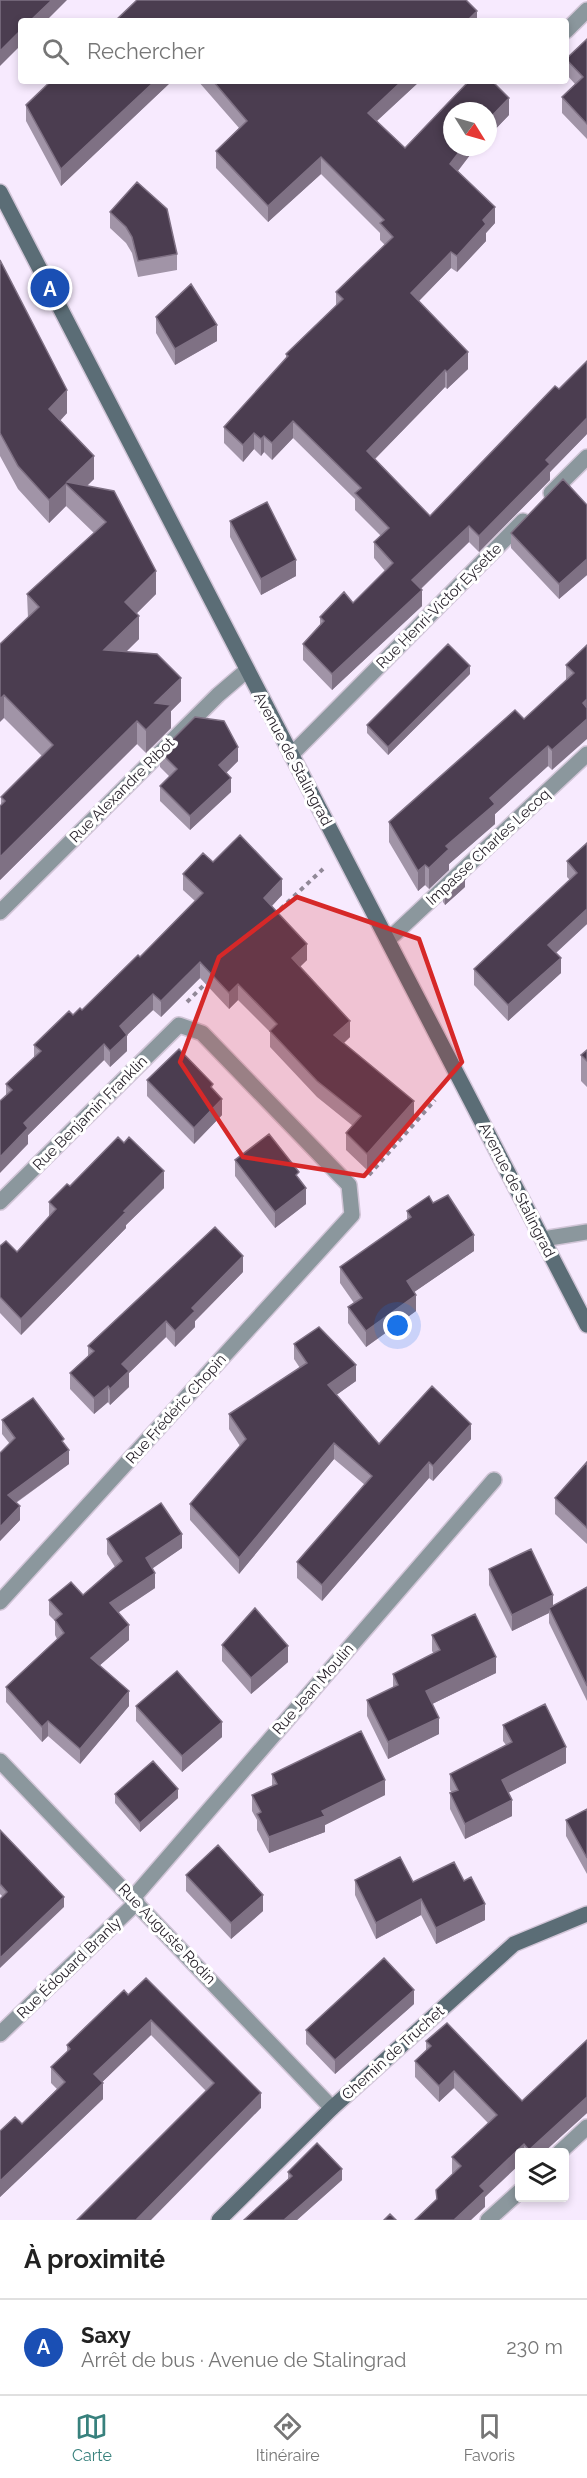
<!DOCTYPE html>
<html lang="fr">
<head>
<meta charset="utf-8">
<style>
	body { margin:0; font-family:Raleway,sans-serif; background:#f6f6f6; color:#222 }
	.controls { position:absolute; right:18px; bottom:18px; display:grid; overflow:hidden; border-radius:6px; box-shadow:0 3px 9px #0003 }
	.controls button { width:54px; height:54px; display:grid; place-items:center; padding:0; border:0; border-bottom:2px solid #e0e0e0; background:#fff; color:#222; font:30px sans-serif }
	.compass { position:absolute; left:443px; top:102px; width:54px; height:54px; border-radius:50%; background:#fff; box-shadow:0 3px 9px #0003; rotate:127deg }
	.you { position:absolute; left:398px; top:1326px; width:21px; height:21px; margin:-15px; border:4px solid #fff; border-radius:50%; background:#1a73e8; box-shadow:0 0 0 9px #1a73e833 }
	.badge { display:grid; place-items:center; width:39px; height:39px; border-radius:50%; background:#38817d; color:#fff; font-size:20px; font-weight:700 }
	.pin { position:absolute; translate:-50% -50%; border:3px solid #fff; box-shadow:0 2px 6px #0006 }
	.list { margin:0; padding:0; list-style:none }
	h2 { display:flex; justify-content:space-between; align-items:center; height:78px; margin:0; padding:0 24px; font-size:26px }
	h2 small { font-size:20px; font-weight:400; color:#767676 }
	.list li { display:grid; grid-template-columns:39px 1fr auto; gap:18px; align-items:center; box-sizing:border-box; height:96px; padding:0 24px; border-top:2px solid #e0e0e0 }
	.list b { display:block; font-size:22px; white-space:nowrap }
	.list p { margin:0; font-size:20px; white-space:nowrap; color:#767676 }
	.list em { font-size:20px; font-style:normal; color:#767676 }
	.icon { flex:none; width:33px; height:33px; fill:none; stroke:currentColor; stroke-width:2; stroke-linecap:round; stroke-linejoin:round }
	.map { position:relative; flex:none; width:587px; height:2220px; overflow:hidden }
	.search { position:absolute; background:#fff; box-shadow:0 3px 9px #0003; left:18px; right:18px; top:18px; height:66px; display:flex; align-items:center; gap:15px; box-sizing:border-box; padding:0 21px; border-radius:6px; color:#767676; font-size:22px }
	.sheet { height:174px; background:#fff }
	nav { display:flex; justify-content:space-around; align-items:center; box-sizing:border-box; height:84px; border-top:2px solid #e0e0e0; background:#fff; font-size:16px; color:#767676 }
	nav a { display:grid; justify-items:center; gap:3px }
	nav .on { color:#38817d }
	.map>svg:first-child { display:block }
</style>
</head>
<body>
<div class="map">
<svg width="587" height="2220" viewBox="0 0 587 2220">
	<rect width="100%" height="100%" fill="#f7eafe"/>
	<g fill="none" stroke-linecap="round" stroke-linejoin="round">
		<defs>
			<path id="lane" d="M 566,31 L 587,10
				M 543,1239 L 587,1232
				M 560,2152 L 587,2127
				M 488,2220 L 520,2191"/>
			<path id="street" d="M 551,493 L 587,457
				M 291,755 L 523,521
				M 0,912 L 218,695 L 246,671
				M 388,940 L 587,754
				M 0,1202 L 179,1025 L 202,1033 L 349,1185 L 352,1215 L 0,1602
				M 0,1761 L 332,2108
				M 133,1898 L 494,1480
				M 0,2034 L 137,1902"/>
			<path id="secondary" d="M 0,192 L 587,1325
				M 219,2220 L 332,2108 L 514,1944 L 587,1914"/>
		</defs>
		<!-- lane casing -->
		<use href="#lane" stroke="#d1c5d7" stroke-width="18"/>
		<!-- street casing -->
		<use href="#street" stroke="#d1c5d7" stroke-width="18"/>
		<!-- secondary casing -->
		<use href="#secondary" stroke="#d1c5d7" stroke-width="18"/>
		<!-- path -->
		<path stroke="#918897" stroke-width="4" stroke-dasharray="4.5 4.5" stroke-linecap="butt" d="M 274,915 L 323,869
			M 187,1002 L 207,982
			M 369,1175 L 435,1100"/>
		<!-- lane -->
		<use href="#lane" stroke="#8b979d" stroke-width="15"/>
		<!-- street -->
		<use href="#street" stroke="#8b979d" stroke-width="15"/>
		<!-- secondary -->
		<use href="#secondary" stroke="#5b6d76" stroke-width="15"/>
	</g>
	<!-- wall -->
	<path fill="#a194a7" d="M 587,39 L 587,139 L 562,113 L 562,97 L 575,84 L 566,74 L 566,59 Z
		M 172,81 L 61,186 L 26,121 L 26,105 Z
		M 198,81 L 420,81 L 377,121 L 405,148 L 509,115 L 470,155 L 458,171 L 495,223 L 486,233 L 486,241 L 457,272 L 451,268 L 419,301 L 468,369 L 447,389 L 445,387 L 375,459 L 430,516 L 587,434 L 550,472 L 550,480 L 479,552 L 469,542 L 421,589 L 422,606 L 332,690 L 303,660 L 303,644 L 320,625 L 320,617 L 353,603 L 385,571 L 374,558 L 374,542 L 381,536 L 355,510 L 355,499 L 293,438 L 272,460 L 264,452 L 261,456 L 254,449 L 243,462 L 224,443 L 224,427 L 286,359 L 286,354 L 336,306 L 336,292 L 385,245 L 380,240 L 380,233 L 321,174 L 268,222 L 216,168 L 216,151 L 239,128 Z
		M 110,212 L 177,254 L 177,270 L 138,277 L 132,253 L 126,243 L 110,228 Z
		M 0,260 L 67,413 L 60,421 L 94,479 L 87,486 L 156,594 L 137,613 L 139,639 L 126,652 L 181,701 L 171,711 L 171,728 L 146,753 L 137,744 L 0,880 L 0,806 L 1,805 L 1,797 L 42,756 L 4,718 L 0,644 L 28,618 L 27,594 L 94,533 L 66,506 L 49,523 L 18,489 L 0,456 Z
		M 156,317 L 217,341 L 175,365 L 156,333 Z
		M 587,505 L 587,575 L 559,599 L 511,548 L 511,533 Z
		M 230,521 L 296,576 L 261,595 L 230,537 Z
		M 587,645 L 552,770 L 548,766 L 495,814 L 495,824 L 449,864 L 449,870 L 429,889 L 425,885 L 418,891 L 389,842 L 389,822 L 524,719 L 566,681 L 566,665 Z
		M 470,674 L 388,755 L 367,733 L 367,725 Z
		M 160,752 L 238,761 L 226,773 L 231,792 L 190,830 L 160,801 L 160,786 L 170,777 L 160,767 Z
		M 587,843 L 587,924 L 556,953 L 561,973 L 508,1021 L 474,985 L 474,969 L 570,880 L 567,877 L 567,861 Z
		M 213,862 L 282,895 L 272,906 L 307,960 L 300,967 L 350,1037 L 344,1043 L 414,1117 L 367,1170 L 346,1150 L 346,1133 L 353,1126 L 317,1097 L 270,1047 L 270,1032 L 238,1000 L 229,1009 L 200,978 L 161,1017 L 153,1010 L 127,1035 L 127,1051 L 110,1067 L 104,1060 L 28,1135 L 28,1144 L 6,1095 L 6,1084 L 34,1058 L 34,1045 L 73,1015 L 82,1010 L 140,957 L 195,901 L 183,890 L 183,874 Z
		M 465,887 L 445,905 L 443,902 L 443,894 Z
		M 587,1050 L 587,1087 L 581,1081 L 581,1055 Z
		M 147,1080 L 213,1089 L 222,1115 L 194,1144 L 147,1096 Z
		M 235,1160 L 299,1178 L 306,1204 L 275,1228 L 235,1176 Z
		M 70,1186 L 164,1188 L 126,1225 L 126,1228 L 21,1335 L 0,1313 L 0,1246 L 17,1252 L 49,1217 L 49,1202 Z
		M 433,1203 L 474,1251 L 414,1292 L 416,1311 L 366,1347 L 348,1323 L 348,1307 L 354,1303 L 340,1283 L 340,1267 L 407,1220 L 407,1211 Z
		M 243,1272 L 195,1321 L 195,1327 L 175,1347 L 166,1337 L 129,1373 L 129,1387 L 110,1405 L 108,1402 L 94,1414 L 70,1389 L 70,1373 L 88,1356 L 88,1346 Z
		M 294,1344 L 356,1381 L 336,1395 L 379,1444 L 471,1439 L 433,1481 L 429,1478 L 322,1601 L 297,1578 L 297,1562 L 365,1485 L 334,1459 L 239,1574 L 190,1520 L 190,1504 L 240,1446 L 229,1429 L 229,1414 L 300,1368 L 294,1359 Z
		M 2,1420 L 64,1444 L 69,1464 L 16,1503 L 20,1520 L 0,1541 L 10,1444 L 2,1434 Z
		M 587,1462 L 587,1544 L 555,1514 L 555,1498 Z
		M 107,1539 L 182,1548 L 152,1568 L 155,1588 L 119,1612 L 129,1640 L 100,1665 L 129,1706 L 80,1764 L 48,1736 L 42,1742 L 6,1702 L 6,1687 L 57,1639 L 55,1635 L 55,1621 L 49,1615 L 49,1600 L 83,1595 L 115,1567 L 107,1554 Z
		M 489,1569 L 553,1606 L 587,1587 L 587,1701 L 549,1623 L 549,1613 L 512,1631 L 489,1585 Z
		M 432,1635 L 496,1673 L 432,1704 L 439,1734 L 388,1759 L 367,1716 L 367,1700 L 393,1688 L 393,1674 L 434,1654 L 432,1651 Z
		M 222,1645 L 288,1662 L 251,1694 L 222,1661 Z
		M 136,1706 L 222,1737 L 182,1772 L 136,1721 Z
		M 503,1725 L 566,1763 L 508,1793 L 512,1816 L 465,1839 L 450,1809 L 450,1793 L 452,1793 L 450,1790 L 450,1774 L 506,1745 L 503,1741 Z
		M 272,1774 L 385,1795 L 325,1825 L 325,1832 L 269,1853 L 257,1830 L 257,1820 L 252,1811 L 252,1795 L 272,1786 Z
		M 115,1794 L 178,1798 L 140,1832 L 115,1803 Z
		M 587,1809 L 587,1874 L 566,1836 L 566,1820 Z
		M 0,1830 L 64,1907 L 2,1896 L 0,1894 Z
		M 186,1875 L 263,1911 L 231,1939 L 186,1891 Z
		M 355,1880 L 413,1882 L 464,1881 L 485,1920 L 436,1944 L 421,1915 L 376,1939 L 355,1895 Z
		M 124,1990 L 261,2108 L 206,2091 L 151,2035 L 102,2082 L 103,2099 L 0,2197 L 0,2131 L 22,2124 L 57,2089 L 51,2083 L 51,2067 L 67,2052 L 67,2045 Z
		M 414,2004 L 335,2074 L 306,2044 L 306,2030 Z
		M 587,2040 L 587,2113 L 544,2152 L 519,2152 L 485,2197 L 485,2207 L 436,2200 L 436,2190 L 453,2174 L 452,2173 L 452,2157 L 488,2123 L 454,2088 L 439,2102 L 415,2077 L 415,2061 L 426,2051 L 426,2041 L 522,2101 Z
		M 288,2172 L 342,2180 L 297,2220 L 244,2220 L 288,2180 Z"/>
	<!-- shaded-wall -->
	<path fill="#7f7184" d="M 52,0 L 67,0 L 46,21 L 30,21 Z
		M 477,11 L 477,21 L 467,21 Z
		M 21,30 L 21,45 L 0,66 L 0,51 Z
		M 155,81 L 172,81 L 61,186 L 61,169 Z
		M 402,81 L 420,81 L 368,129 L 368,113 Z
		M 509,98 L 509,115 L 488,137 L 488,120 Z
		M 463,147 L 478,147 L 470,155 L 450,181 L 450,164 Z
		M 321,157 L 321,174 L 268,222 L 268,206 Z
		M 495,207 L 495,223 L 486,233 L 486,241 L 457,272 L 457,256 L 483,220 Z
		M 451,252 L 451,268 L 411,309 L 411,293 Z
		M 217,325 L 217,341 L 175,365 L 175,349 Z
		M 468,352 L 468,369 L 447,389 L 447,372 Z
		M 445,370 L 445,387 L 367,467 L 367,451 Z
		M 67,390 L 67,413 L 49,432 L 49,409 Z
		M 587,418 L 587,434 L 550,472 L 550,480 L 479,552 L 479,536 L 546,460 Z
		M 293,421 L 293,438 L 272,460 L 272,443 Z
		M 254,433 L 254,449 L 243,462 L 243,445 Z
		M 264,436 L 264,452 L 261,456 L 261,439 Z
		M 94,456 L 94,479 L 77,495 L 67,482 Z
		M 66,484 L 66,506 L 49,523 L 49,500 Z
		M 469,526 L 469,542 L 412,597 L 412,580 Z
		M 587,559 L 587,575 L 559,599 L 559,584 Z
		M 296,560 L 296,576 L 261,595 L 261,579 Z
		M 156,571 L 156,594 L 125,625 L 125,602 Z
		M 422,590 L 422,606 L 332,690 L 332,674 Z
		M 139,616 L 139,639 L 104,673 L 104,650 Z
		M 470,666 L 470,674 L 388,755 L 388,747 Z
		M 181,678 L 181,701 L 171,711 L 171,728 L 146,753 L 146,730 L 155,703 Z
		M 4,695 L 4,718 L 0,722 L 0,699 Z
		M 587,699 L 587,739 L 552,770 L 552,750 L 583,703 Z
		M 137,721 L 137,744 L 0,880 L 0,857 Z
		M 548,746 L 548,766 L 495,814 L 495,824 L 449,864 L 449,870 L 429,889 L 429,868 L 446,846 L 490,798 Z
		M 238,747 L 238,761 L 219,780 L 219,765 Z
		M 231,778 L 231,792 L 190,830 L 190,816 Z
		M 425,865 L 425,885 L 418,891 L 418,871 Z
		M 282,879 L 282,895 L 264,914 L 264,898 Z
		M 465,879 L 465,887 L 445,905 L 445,896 Z
		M 587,909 L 587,924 L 548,960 L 548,945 Z
		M 307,944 L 307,960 L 292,974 L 292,958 Z
		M 561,958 L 561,973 L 508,1021 L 508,1005 Z
		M 200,962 L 200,978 L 161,1017 L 161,1001 Z
		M 238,984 L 238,1000 L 229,1009 L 229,993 Z
		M 153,994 L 153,1010 L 127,1035 L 127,1051 L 110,1067 L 110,1051 L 120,1026 Z
		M 350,1021 L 350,1037 L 334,1052 L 334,1035 Z
		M 104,1044 L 104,1060 L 28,1135 L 28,1144 L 0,1173 L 0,1157 L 24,1123 Z
		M 222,1099 L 222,1115 L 194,1144 L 194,1128 Z
		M 414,1101 L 414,1117 L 367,1170 L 367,1154 Z
		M 164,1171 L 164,1188 L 126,1225 L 126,1228 L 21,1335 L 21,1319 L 124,1211 Z
		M 306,1188 L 306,1204 L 275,1228 L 275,1212 Z
		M 474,1235 L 474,1251 L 407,1297 L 407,1281 Z
		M 243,1256 L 243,1272 L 195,1321 L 195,1327 L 175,1347 L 175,1331 L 192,1308 Z
		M 416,1295 L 416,1311 L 366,1347 L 366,1331 Z
		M 166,1321 L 166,1337 L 129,1373 L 129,1387 L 110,1405 L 110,1389 L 122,1364 Z
		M 356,1365 L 356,1381 L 328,1401 L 328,1385 Z
		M 108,1386 L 108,1402 L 94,1414 L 94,1398 Z
		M 471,1424 L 471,1439 L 433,1481 L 433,1466 Z
		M 334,1443 L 334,1459 L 239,1574 L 239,1558 Z
		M 69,1450 L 69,1464 L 8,1508 L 8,1495 Z
		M 429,1462 L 429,1478 L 322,1601 L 322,1585 Z
		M 20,1506 L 20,1520 L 0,1541 L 0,1527 Z
		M 182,1534 L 182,1548 L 146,1573 L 146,1558 Z
		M 155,1573 L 155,1588 L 110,1618 L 110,1603 Z
		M 553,1595 L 553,1611 L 549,1608 L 549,1613 L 512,1631 L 512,1615 Z
		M 129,1625 L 129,1640 L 91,1673 L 91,1658 Z
		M 288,1646 L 288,1662 L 251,1694 L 251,1678 Z
		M 496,1657 L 496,1673 L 426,1707 L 426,1691 Z
		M 129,1691 L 129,1706 L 80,1764 L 80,1749 Z
		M 439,1718 L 439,1734 L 388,1759 L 388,1742 Z
		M 48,1721 L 48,1736 L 42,1742 L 42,1727 Z
		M 222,1722 L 222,1737 L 182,1772 L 182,1756 Z
		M 566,1747 L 566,1763 L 502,1796 L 502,1780 Z
		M 385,1780 L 385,1795 L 325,1825 L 325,1832 L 269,1853 L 269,1837 Z
		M 178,1789 L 178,1798 L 140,1832 L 140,1823 Z
		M 512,1800 L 512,1816 L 465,1839 L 465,1824 Z
		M 263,1895 L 263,1911 L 231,1939 L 231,1923 Z
		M 64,1897 L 64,1907 L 0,1968 L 0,1958 Z
		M 421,1899 L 421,1915 L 376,1939 L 376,1923 Z
		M 485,1904 L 485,1920 L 436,1944 L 436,1928 Z
		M 414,1990 L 414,2004 L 335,2074 L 335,2060 Z
		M 151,2020 L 151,2035 L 94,2090 L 94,2074 Z
		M 454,2071 L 454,2088 L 439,2102 L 439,2086 Z
		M 103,2083 L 103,2099 L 0,2197 L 0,2181 Z
		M 261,2093 L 261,2108 L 151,2220 L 136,2220 Z
		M 587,2097 L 587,2113 L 544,2152 L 529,2152 L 529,2150 Z
		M 524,2144 L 524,2152 L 519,2152 L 519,2165 L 485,2197 L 485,2207 L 471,2220 L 454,2220 L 480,2186 Z
		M 342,2169 L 342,2180 L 297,2220 L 284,2220 Z"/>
	<!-- building -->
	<path fill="#4b3d50" stroke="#7f7184" stroke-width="1.5" d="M 0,0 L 52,0 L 30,21 L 21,21 L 21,30 L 0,51 Z
		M 137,0 L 466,0 L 477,11 L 467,21 L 115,21 Z
		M 587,39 L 587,124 L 562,97 L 583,77 L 566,59 Z
		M 51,81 L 155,81 L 61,169 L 26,105 Z
		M 213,81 L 402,81 L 368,113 L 405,148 L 469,81 L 492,81 L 509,98 L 488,120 L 488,111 L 452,111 L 452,147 L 463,147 L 450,164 L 495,207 L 483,220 L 486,224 L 457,256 L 451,252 L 411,293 L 468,352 L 447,372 L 445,370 L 367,451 L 430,516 L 555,386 L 559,389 L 587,361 L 587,418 L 546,460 L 550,464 L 479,536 L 469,526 L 412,580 L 422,590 L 332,674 L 303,644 L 324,621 L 320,617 L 344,592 L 353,603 L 393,563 L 374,542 L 389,528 L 355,493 L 361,488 L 293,421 L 272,443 L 264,436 L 261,439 L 254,433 L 243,445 L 224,427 L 288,356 L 286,354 L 343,299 L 336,292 L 393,237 L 380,223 L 384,220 L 321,157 L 268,206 L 216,151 L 247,121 Z
		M 137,182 L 167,209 L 177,254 L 138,261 L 132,237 L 126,227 L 110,212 Z
		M 0,260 L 67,390 L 49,409 L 94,456 L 67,482 L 114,491 L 156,571 L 125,602 L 139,616 L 104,650 L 157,654 L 181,678 L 155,703 L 171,705 L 146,730 L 137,721 L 0,857 L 0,806 L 5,801 L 1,797 L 53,745 L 4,695 L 0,699 L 0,644 L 39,607 L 27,594 L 106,522 L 66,484 L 49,500 L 18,466 L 0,433 Z
		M 191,284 L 217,325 L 175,349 L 156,317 Z
		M 563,479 L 587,505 L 587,559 L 559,584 L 511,533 Z
		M 267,502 L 296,560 L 261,579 L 230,521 Z
		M 448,644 L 470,666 L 388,747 L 367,725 Z
		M 587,645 L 587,699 L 583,703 L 587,708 L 587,719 L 552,750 L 548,746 L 490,798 L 495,804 L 446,846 L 449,849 L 429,868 L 425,865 L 418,871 L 389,822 L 515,710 L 524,719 L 574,673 L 566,665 Z
		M 195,717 L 224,721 L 238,747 L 219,765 L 231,778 L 190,816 L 160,786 L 177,769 L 160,752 Z
		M 240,835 L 282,879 L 264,898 L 307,944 L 292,958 L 350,1021 L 334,1035 L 414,1101 L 367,1154 L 346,1133 L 361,1116 L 317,1081 L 270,1031 L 277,1024 L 238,984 L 229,993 L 200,962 L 161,1001 L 153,994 L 120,1026 L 127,1035 L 110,1051 L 104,1044 L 24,1123 L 28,1128 L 0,1157 L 0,1101 L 12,1090 L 6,1084 L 41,1051 L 34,1045 L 69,1011 L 73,1015 L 80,1008 L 82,1010 L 138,955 L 140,957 L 203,893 L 183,874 L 203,853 L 213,862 Z
		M 587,843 L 587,909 L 548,945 L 561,958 L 508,1005 L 474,969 L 577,873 L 567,861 Z
		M 462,876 L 465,879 L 445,896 L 443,894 Z
		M 179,1049 L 213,1084 L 211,1087 L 222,1099 L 194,1128 L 147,1080 Z
		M 587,1050 L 587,1061 L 581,1055 Z
		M 269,1134 L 299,1172 L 296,1175 L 306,1188 L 275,1212 L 235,1160 Z
		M 118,1137 L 124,1143 L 129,1137 L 164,1171 L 124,1211 L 126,1212 L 21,1319 L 0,1297 L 0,1246 L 6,1241 L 17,1252 L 56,1209 L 49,1202 L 67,1184 L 70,1186 Z
		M 448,1195 L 474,1235 L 407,1281 L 416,1295 L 366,1331 L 348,1307 L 362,1298 L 340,1267 L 411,1217 L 407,1211 L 429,1196 L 433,1203 Z
		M 215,1227 L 243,1256 L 192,1308 L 195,1311 L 175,1331 L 166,1321 L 122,1364 L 129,1371 L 110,1389 L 108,1386 L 94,1398 L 70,1373 L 94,1351 L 88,1346 Z
		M 319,1327 L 356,1365 L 328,1385 L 379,1444 L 432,1386 L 471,1424 L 433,1466 L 429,1462 L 322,1585 L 297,1562 L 372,1476 L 334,1443 L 239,1558 L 190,1504 L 246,1439 L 229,1414 L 307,1363 L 294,1344 Z
		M 33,1398 L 64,1439 L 62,1441 L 69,1450 L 8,1495 L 20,1506 L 0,1527 L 0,1453 L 15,1438 L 2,1420 Z
		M 587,1462 L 587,1528 L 555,1498 Z
		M 161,1503 L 182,1534 L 146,1558 L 155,1573 L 110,1603 L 129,1625 L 91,1658 L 129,1691 L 80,1749 L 48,1721 L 42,1727 L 6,1687 L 64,1633 L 55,1620 L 62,1614 L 49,1600 L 71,1582 L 83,1595 L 122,1561 L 107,1539 Z
		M 531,1549 L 553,1595 L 512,1615 L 489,1569 Z
		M 587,1587 L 587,1686 L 549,1608 Z
		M 255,1608 L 288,1646 L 251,1678 L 222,1645 Z
		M 475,1614 L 496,1657 L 426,1691 L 439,1718 L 388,1742 L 367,1700 L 398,1685 L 393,1674 L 440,1650 L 432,1635 Z
		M 177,1671 L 222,1722 L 182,1756 L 136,1706 Z
		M 545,1704 L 566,1747 L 502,1780 L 512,1800 L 465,1824 L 450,1793 L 458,1790 L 450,1774 L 512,1742 L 503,1725 Z
		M 361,1731 L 385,1780 L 322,1811 L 325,1816 L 269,1837 L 257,1814 L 261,1812 L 252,1795 L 277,1784 L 272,1774 Z
		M 153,1761 L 178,1789 L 140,1823 L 115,1794 Z
		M 587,1809 L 587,1858 L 566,1820 Z
		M 0,1830 L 64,1897 L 0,1958 L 0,1899 L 7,1892 L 0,1884 Z
		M 218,1845 L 263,1895 L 231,1923 L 186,1875 Z
		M 400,1857 L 413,1882 L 454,1862 L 464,1881 L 471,1877 L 485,1904 L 436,1928 L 421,1899 L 376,1923 L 355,1880 Z
		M 384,1958 L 414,1990 L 335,2060 L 306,2030 Z
		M 146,1978 L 261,2093 L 136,2220 L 77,2220 L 214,2083 L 151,2020 L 94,2074 L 103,2083 L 0,2181 L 0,2131 L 15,2117 L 22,2124 L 65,2082 L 51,2067 L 70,2049 L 67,2045 L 124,1990 L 128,1995 Z
		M 447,2023 L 522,2101 L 587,2040 L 587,2097 L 529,2150 L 524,2144 L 480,2186 L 485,2191 L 454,2220 L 415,2220 L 437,2199 L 436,2190 L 461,2166 L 452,2157 L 497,2115 L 454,2071 L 439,2086 L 415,2061 L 431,2046 L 426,2041 Z
		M 317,2143 L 342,2169 L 284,2220 L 244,2220 L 292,2176 L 288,2172 Z
		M 390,2214 L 396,2220 L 384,2220 Z"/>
	<!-- marked area -->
	<path fill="#d62828" fill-opacity="0.2" stroke="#d62828" stroke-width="4.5" stroke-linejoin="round" d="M 297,897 L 419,939 L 462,1062 L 364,1176 L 243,1157 L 180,1062 L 219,957 Z"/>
	<g text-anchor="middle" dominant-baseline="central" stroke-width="6" stroke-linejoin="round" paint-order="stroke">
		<!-- street labels -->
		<g font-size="15" fill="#241e27" stroke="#fff">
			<text transform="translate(439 606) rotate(-45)">Rue Henri-Victor Eysette</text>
			<text transform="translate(293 759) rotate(62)">Avenue de Stalingrad</text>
			<text transform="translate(122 790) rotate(-45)">Rue Alexandre Ribot</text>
			<text transform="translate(488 847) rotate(-43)">Impasse Charles Lecoq</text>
			<text transform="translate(90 1113) rotate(-45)">Rue Benjamin Franklin</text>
			<text transform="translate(517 1190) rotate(63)">Avenue de Stalingrad</text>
			<text transform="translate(176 1409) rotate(-48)">Rue Frédéric Chopin</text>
			<text transform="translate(313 1689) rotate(-49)">Rue Jean Moulin</text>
			<text transform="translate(167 1934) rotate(46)">Rue Auguste Rodin</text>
			<text transform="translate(69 1968) rotate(-44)">Rue Édouard Branly</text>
			<text transform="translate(393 2053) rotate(-42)">Chemin de Truchet</text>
		</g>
	</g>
</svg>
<div class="controls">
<button><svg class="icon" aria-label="layers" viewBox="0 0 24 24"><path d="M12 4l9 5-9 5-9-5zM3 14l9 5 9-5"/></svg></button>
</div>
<svg class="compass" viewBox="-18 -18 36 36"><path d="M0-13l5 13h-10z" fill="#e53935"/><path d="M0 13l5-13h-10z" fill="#767676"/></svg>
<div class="you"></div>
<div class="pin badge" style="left:50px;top:288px;background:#1a4fb4">A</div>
<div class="search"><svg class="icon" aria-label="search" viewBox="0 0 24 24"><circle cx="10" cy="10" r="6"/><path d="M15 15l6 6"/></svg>Rechercher</div>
</div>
<section class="sheet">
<h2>À proximité<small></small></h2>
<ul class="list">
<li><span class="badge" style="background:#1a4fb4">A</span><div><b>Saxy</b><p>Arrêt de bus · Avenue de Stalingrad</p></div><em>230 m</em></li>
</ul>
</section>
<nav>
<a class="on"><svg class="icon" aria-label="map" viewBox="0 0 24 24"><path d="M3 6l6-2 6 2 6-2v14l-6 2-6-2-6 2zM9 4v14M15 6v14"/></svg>Carte</a>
<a><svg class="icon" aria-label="directions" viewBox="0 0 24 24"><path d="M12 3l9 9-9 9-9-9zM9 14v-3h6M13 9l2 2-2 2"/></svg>Itinéraire</a>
<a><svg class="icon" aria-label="saved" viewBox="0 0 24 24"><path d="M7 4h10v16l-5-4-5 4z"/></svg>Favoris</a>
</nav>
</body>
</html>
